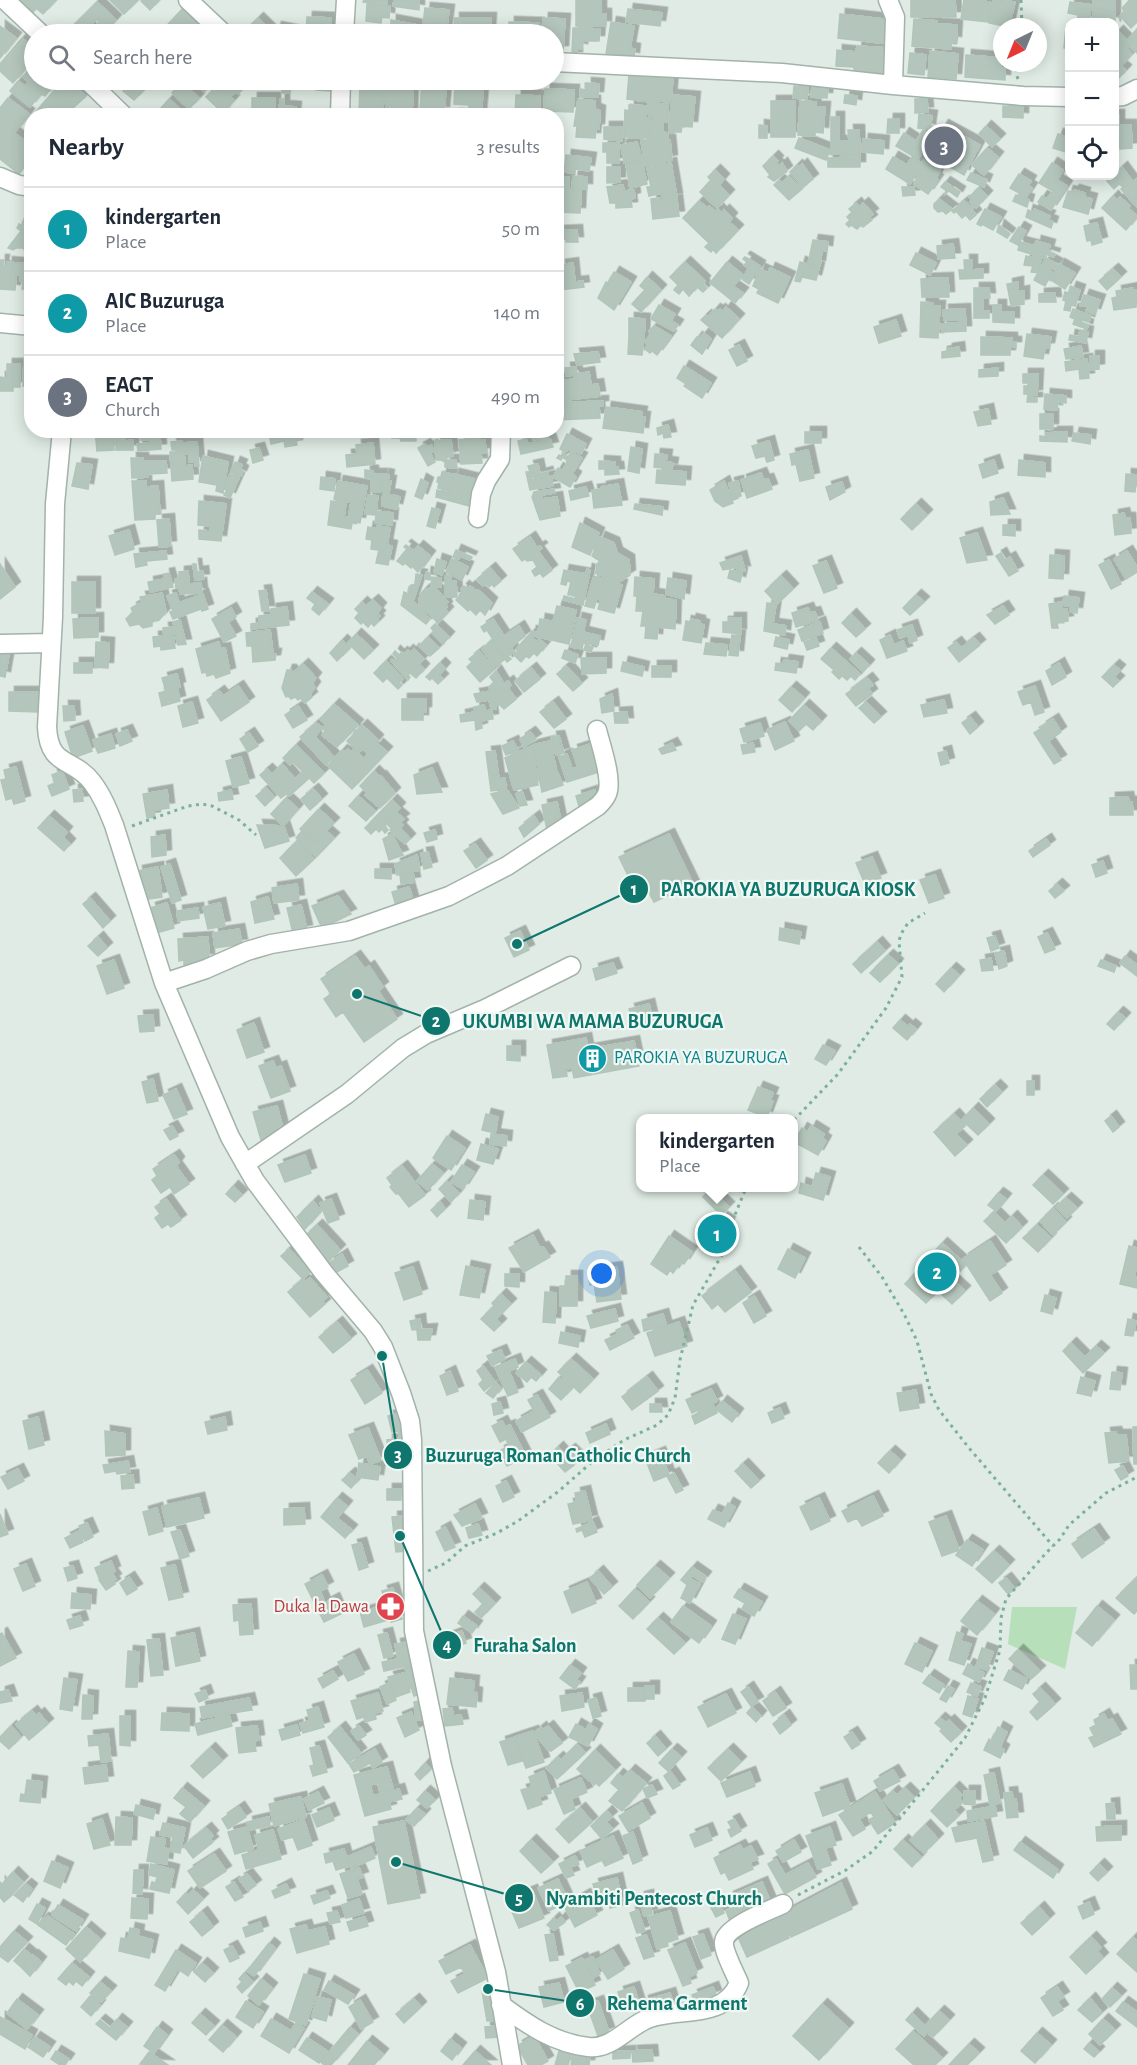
<!DOCTYPE html>
<html lang="en">
<head>
<meta charset="utf-8">
<style>
	body { margin:0; font-family:"Alegreya Sans",sans-serif; background:#f6f6f7; color:#1f2937 }
	.controls { position:absolute; right:18px; top:18px; display:grid; overflow:hidden; border-radius:12px; box-shadow:0 3px 15px #0003 }
	.controls button { width:54px; height:54px; display:grid; place-items:center; padding:0; border:0; border-bottom:2px solid #e0e1e3; background:#fff; color:#1f2937; font:30px sans-serif }
	.compass { position:absolute; left:993px; top:18px; width:54px; height:54px; border-radius:50%; background:#fff; box-shadow:0 3px 15px #0003; rotate:223deg }
	.you { position:absolute; left:602px; top:1274px; width:21px; height:21px; margin:-15px; border:4px solid #fff; border-radius:50%; background:#1a73e8; box-shadow:0 0 0 9px #1a73e833 }
	.badge { display:grid; place-items:center; width:39px; height:39px; border-radius:50%; background:#b45309; color:#fff; font-size:20px; font-weight:700 }
	.pin { position:absolute; translate:-50% -50%; border:3px solid #fff; box-shadow:0 2px 6px #0006 }
	.popup { position:absolute; left:636px; top:1114px; width:162px; height:78px; box-sizing:border-box; display:grid; place-content:center; border-radius:12px; background:#fff; filter:drop-shadow(0 2px 4px #0005); font-size:20px; white-space:nowrap; color:#747a83 }
	.popup b { font-size:22px; color:#1f2937 }
	.popup::after { content:''; position:absolute; left:50%; top:100%; margin-left:-12px; border:12px solid transparent; border-top-color:#fff }
	.list { margin:0; padding:0; list-style:none }
	h2 { display:flex; justify-content:space-between; align-items:center; height:78px; margin:0; padding:0 24px; font-size:26px }
	h2 small { font-size:20px; font-weight:400; color:#747a83 }
	.list li { display:grid; grid-template-columns:39px 1fr auto; gap:18px; align-items:center; box-sizing:border-box; height:84px; padding:0 24px; border-top:2px solid #e0e1e3 }
	.list b { display:block; font-size:22px; white-space:nowrap }
	.list p { margin:0; font-size:20px; white-space:nowrap; color:#747a83 }
	.list em { font-size:20px; font-style:normal; color:#747a83 }
	.icon { flex:none; width:33px; height:33px; fill:none; stroke:currentColor; stroke-width:2; stroke-linecap:round; stroke-linejoin:round }
	.map { position:relative; flex:none; width:1137px; height:2065px; overflow:hidden }
	.search { position:absolute; background:#fff; box-shadow:0 3px 15px #0003; left:24px; top:24px; width:540px; height:66px; display:flex; align-items:center; gap:15px; box-sizing:border-box; padding:0 21px; border-radius:33px; color:#747a83; font-size:22px }
	.panel { position:absolute; background:#fff; box-shadow:0 3px 15px #0003; left:24px; top:108px; width:540px; height:330px; border-radius:24px }
	.map>svg:first-child { display:block }
</style>
</head>
<body>
<div class="map">
<svg width="1137" height="2065" viewBox="0 0 1137 2065">
	<defs>
		<filter id="shadow"><feDropShadow dx="5.5" dy="-5.5" stdDeviation="0" flood-color="#0004"/></filter>
	</defs>
	<rect width="100%" height="100%" fill="#dfebe4"/>
	<!-- green -->
	<path fill="#b6dfba" d="M 1012,1607 L 1077,1607 L 1065,1669 L 1008,1644 Z"/>
	<!-- building -->
	<path fill="#b4c6bc" stroke="#b1c5b9" stroke-width="1.5" filter="url(#shadow)" d="M 14,0 L 56,0 L 43,14 L 36,8 L 27,18 Z
		M 110,0 L 138,0 L 124,14 Z
		M 143,0 L 159,0 L 150,10 L 141,1 Z
		M 364,0 L 387,0 L 386,6 L 363,2 Z
		M 394,0 L 419,0 L 419,10 L 393,6 Z
		M 576,0 L 601,0 L 601,14 L 606,14 L 606,26 L 576,26 Z
		M 911,0 L 955,0 L 956,17 L 911,17 Z
		M 964,0 L 990,2 L 988,22 L 961,19 Z
		M 993,0 L 1015,2 L 1009,27 L 989,23 Z
		M 1093,0 L 1115,0 L 1115,27 L 1114,22 L 1093,22 Z
		M 1130,0 L 1137,0 L 1137,22 L 1131,28 L 1120,16 L 1124,11 L 1122,8 Z
		M 97,2 L 116,20 L 103,34 L 94,27 L 99,22 L 97,19 L 89,27 L 97,34 L 65,34 Z
		M 1070,2 L 1091,5 L 1089,22 L 1077,22 L 1078,15 L 1068,13 Z
		M 367,4 L 390,6 L 389,18 L 382,17 L 381,23 L 366,21 Z
		M 186,5 L 213,34 L 160,33 Z
		M 425,8 L 449,10 L 446,34 L 422,34 Z
		M 628,9 L 662,13 L 660,26 L 626,22 Z
		M 840,14 L 891,20 L 888,44 L 838,38 Z
		M 307,17 L 331,18 L 330,34 L 306,34 Z
		M 258,18 L 272,32 L 269,34 L 247,34 L 244,32 Z
		M 454,18 L 491,18 L 490,34 L 455,34 Z
		M 543,18 L 565,19 L 563,51 L 554,51 L 554,34 L 542,34 Z
		M 914,19 L 937,21 L 936,24 L 957,25 L 956,42 L 952,41 L 951,49 L 912,46 Z
		M 391,20 L 418,25 L 416,34 L 391,34 Z
		M 509,22 L 539,23 L 539,34 L 509,34 Z
		M 611,22 L 634,26 L 630,48 L 635,49 L 634,58 L 606,54 Z
		M 0,26 L 16,38 L 0,58 Z
		M 276,27 L 297,31 L 297,34 L 274,34 Z
		M 1066,27 L 1070,28 L 1070,49 L 1064,48 Z
		M 573,28 L 600,29 L 599,41 L 583,41 L 582,49 L 577,48 L 577,57 L 572,57 Z
		M 1137,29 L 1137,53 L 1125,43 Z
		M 1118,31 L 1127,40 L 1123,44 L 1132,54 L 1121,66 L 1126,70 L 1118,79 L 1114,75 L 1114,35 Z
		M 22,38 L 34,49 L 34,58 L 13,83 L 0,71 L 0,64 Z
		M 857,46 L 887,48 L 885,75 L 854,72 L 854,67 L 836,66 L 837,50 L 856,52 Z
		M 930,51 L 958,54 L 956,79 L 928,77 Z
		M 910,53 L 926,55 L 924,75 L 908,73 Z
		M 966,55 L 1002,58 L 1001,68 L 1005,68 L 1005,80 L 965,77 Z
		M 31,66 L 34,69 L 34,80 L 58,80 L 45,96 L 41,94 L 30,107 L 10,91 L 18,81 L 25,86 L 29,82 L 23,77 Z
		M 629,74 L 673,77 L 671,102 L 659,101 L 659,103 L 627,99 Z
		M 63,80 L 67,80 L 86,96 L 64,116 L 36,116 L 34,114 Z
		M 134,80 L 154,80 L 134,100 L 123,91 Z
		M 191,80 L 216,80 L 204,92 Z
		M 223,80 L 252,80 L 238,94 L 236,92 L 232,95 L 226,89 L 229,85 Z
		M 282,80 L 330,80 L 330,91 L 316,90 L 316,88 L 291,87 L 290,93 L 282,93 Z
		M 422,80 L 447,80 L 444,112 L 420,111 Z
		M 455,80 L 484,80 L 481,116 L 453,116 L 454,114 L 469,115 L 469,105 L 454,104 Z
		M 181,82 L 199,98 L 189,109 L 172,93 Z
		M 586,83 L 599,84 L 598,97 L 580,97 L 580,89 L 586,90 Z
		M 218,84 L 234,100 L 223,113 L 206,97 Z
		M 360,85 L 379,85 L 379,91 L 383,91 L 383,116 L 359,116 Z
		M 794,86 L 808,87 L 807,99 L 793,98 Z
		M 385,87 L 413,87 L 412,116 L 391,116 L 391,106 L 387,106 L 387,112 L 386,112 Z
		M 812,87 L 828,88 L 827,98 L 811,97 Z
		M 545,89 L 574,90 L 573,112 L 544,111 Z
		M 516,95 L 540,96 L 539,116 L 515,116 Z
		M 672,95 L 695,97 L 692,127 L 682,126 L 681,132 L 669,132 Z
		M 845,95 L 857,96 L 856,105 L 844,103 Z
		M 8,98 L 29,114 L 14,133 L 32,146 L 32,157 L 19,174 L 0,159 L 0,108 Z
		M 252,98 L 275,98 L 275,116 L 248,116 L 248,114 L 252,114 Z
		M 169,99 L 184,113 L 182,116 L 154,116 Z
		M 280,99 L 284,99 L 284,106 L 296,107 L 295,116 L 279,116 Z
		M 578,99 L 595,101 L 595,109 L 600,111 L 599,129 L 596,129 L 595,138 L 576,137 L 577,126 L 574,126 Z
		M 915,99 L 927,99 L 928,112 L 915,113 Z
		M 771,101 L 795,101 L 795,137 L 771,137 Z
		M 800,101 L 816,102 L 815,107 L 825,107 L 823,133 L 815,132 L 815,136 L 798,135 Z
		M 648,104 L 668,104 L 668,122 L 663,122 L 663,132 L 668,133 L 668,138 L 650,138 L 653,117 L 649,116 Z
		M 629,105 L 647,106 L 646,118 L 650,118 L 649,138 L 624,137 L 625,110 L 629,111 Z
		M 1003,106 L 1023,107 L 1023,118 L 1003,117 Z
		M 919,114 L 932,116 L 930,129 L 918,128 Z
		M 1114,115 L 1119,115 L 1119,125 L 1131,125 L 1132,148 L 1120,149 L 1119,137 L 1114,137 Z
		M 831,117 L 839,117 L 839,141 L 849,141 L 848,130 L 859,130 L 860,154 L 831,154 Z
		M 888,119 L 899,119 L 899,133 L 887,133 Z
		M 759,125 L 767,126 L 767,138 L 759,138 Z
		M 943,125 L 980,145 L 964,175 L 927,154 Z
		M 986,126 L 1000,139 L 992,147 L 979,134 Z
		M 604,127 L 622,127 L 622,141 L 604,139 Z
		M 923,130 L 933,136 L 918,159 L 896,146 L 904,133 L 916,141 Z
		M 1058,134 L 1070,138 L 1066,152 L 1053,148 Z
		M 799,138 L 830,150 L 826,160 L 795,148 Z
		M 863,139 L 884,141 L 883,154 L 862,152 Z
		M 641,140 L 670,140 L 672,160 L 645,166 Z
		M 637,142 L 642,161 L 624,163 L 621,145 Z
		M 603,143 L 619,143 L 619,163 L 607,163 L 607,152 L 603,152 Z
		M 987,148 L 998,157 L 984,175 L 972,165 Z
		M 566,155 L 591,158 L 589,171 L 575,169 L 575,173 L 564,172 Z
		M 841,155 L 860,155 L 860,167 L 828,167 L 828,158 L 840,158 Z
		M 773,156 L 778,161 L 776,163 L 779,166 L 782,163 L 787,171 L 774,181 L 768,177 L 770,175 L 763,166 Z
		M 893,157 L 907,165 L 912,157 L 922,163 L 924,160 L 940,170 L 936,178 L 932,175 L 928,180 L 917,173 L 910,184 L 886,169 Z
		M 642,162 L 647,184 L 630,188 L 626,164 Z
		M 671,163 L 677,198 L 663,200 L 662,193 L 649,196 L 647,187 L 651,187 L 647,167 Z
		M 1052,163 L 1063,170 L 1057,180 L 1067,186 L 1051,210 L 1038,202 L 1042,196 L 1047,199 L 1053,191 L 1039,183 Z
		M 802,164 L 813,179 L 803,187 L 790,172 L 797,165 L 799,167 Z
		M 607,167 L 620,167 L 620,182 L 607,183 Z
		M 1122,167 L 1133,182 L 1137,178 L 1136,206 L 1121,189 L 1123,187 L 1119,184 L 1114,189 L 1107,181 Z
		M 715,170 L 724,179 L 719,185 L 729,195 L 717,208 L 700,192 L 711,180 L 708,177 Z
		M 971,173 L 987,180 L 984,187 L 967,180 Z
		M 1019,174 L 1031,181 L 1028,186 L 1032,188 L 1026,197 L 1010,188 Z
		M 919,175 L 928,181 L 932,176 L 938,180 L 928,194 L 914,184 Z
		M 573,176 L 587,177 L 587,189 L 572,188 Z
		M 789,176 L 802,189 L 789,200 L 774,185 L 779,180 L 782,183 Z
		M 556,177 L 569,177 L 569,189 L 581,190 L 580,213 L 556,212 Z
		M 945,182 L 960,192 L 957,197 L 949,191 L 945,194 L 946,190 L 941,187 Z
		M 623,185 L 624,191 L 634,190 L 635,198 L 631,199 L 632,207 L 616,208 L 616,203 L 610,203 L 607,187 Z
		M 902,187 L 914,187 L 915,195 L 903,196 Z
		M 979,188 L 987,196 L 976,208 L 970,202 L 972,200 L 969,197 Z
		M 1074,190 L 1085,193 L 1084,197 L 1092,199 L 1088,214 L 1063,207 L 1068,191 L 1073,192 Z
		M 1016,195 L 1029,200 L 1027,207 L 1013,201 Z
		M 1113,196 L 1117,201 L 1120,197 L 1130,206 L 1128,208 L 1137,216 L 1126,230 L 1102,208 Z
		M 660,198 L 661,202 L 677,200 L 679,216 L 653,219 L 651,199 Z
		M 939,199 L 952,209 L 946,214 L 943,211 L 938,212 L 934,208 L 934,204 Z
		M 699,201 L 707,208 L 709,206 L 716,212 L 718,209 L 722,213 L 724,210 L 732,218 L 729,222 L 738,230 L 716,253 L 713,249 L 711,252 L 705,247 L 709,243 L 683,218 Z
		M 964,201 L 973,208 L 970,211 L 971,213 L 973,211 L 976,215 L 970,220 L 966,215 L 962,218 L 956,211 L 954,213 L 952,211 Z
		M 856,203 L 859,207 L 863,203 L 873,214 L 869,217 L 872,220 L 863,227 L 861,225 L 857,229 L 851,225 L 849,227 L 846,224 L 850,220 L 847,217 L 852,212 L 849,209 Z
		M 985,209 L 1001,217 L 993,230 L 982,224 L 981,226 L 977,224 Z
		M 1034,209 L 1050,216 L 1048,220 L 1053,222 L 1051,228 L 1026,217 L 1028,210 L 1033,212 Z
		M 24,220 L 32,223 L 32,260 L 27,260 L 27,253 L 23,248 L 16,248 L 13,250 L 8,248 L 21,231 L 17,228 L 19,224 L 22,225 Z
		M 1097,223 L 1102,242 L 1092,245 L 1091,240 L 1087,241 L 1084,226 Z
		M 999,225 L 1010,234 L 1007,238 L 997,232 Z
		M 1019,227 L 1026,231 L 1018,245 L 1010,241 Z
		M 577,230 L 578,242 L 566,242 L 566,239 L 559,240 L 559,231 Z
		M 813,240 L 828,242 L 827,251 L 822,250 L 820,266 L 808,264 Z
		M 1036,241 L 1050,245 L 1048,252 L 1055,254 L 1054,257 L 1045,254 L 1044,258 L 1018,250 L 1020,242 L 1035,246 Z
		M 953,244 L 955,258 L 938,259 L 937,246 Z
		M 916,253 L 936,263 L 930,275 L 910,265 Z
		M 1026,256 L 1041,259 L 1038,273 L 1031,272 L 1033,266 L 1024,265 Z
		M 745,257 L 760,266 L 749,284 L 742,279 L 749,268 L 744,265 L 747,262 L 743,259 Z
		M 1046,258 L 1057,264 L 1054,269 L 1049,267 L 1048,269 L 1052,272 L 1045,286 L 1034,280 Z
		M 0,260 L 4,260 L 3,266 L 7,267 L 7,262 L 28,264 L 27,278 L 32,279 L 29,289 L 22,289 L 23,282 L 20,281 L 20,275 L 16,274 L 15,290 L 0,289 Z
		M 964,260 L 972,260 L 972,270 L 983,269 L 983,278 L 960,279 L 959,270 L 965,270 Z
		M 685,262 L 705,281 L 703,284 L 707,288 L 703,292 L 697,287 L 689,296 L 683,289 L 679,294 L 674,290 L 678,285 L 670,277 Z
		M 727,262 L 743,275 L 733,286 L 743,293 L 735,303 L 710,283 Z
		M 800,262 L 819,268 L 816,280 L 802,277 L 800,282 L 795,281 Z
		M 573,263 L 575,282 L 583,281 L 584,287 L 560,290 L 558,278 L 561,278 L 560,265 Z
		M 1059,264 L 1075,273 L 1065,289 L 1051,280 Z
		M 770,268 L 790,277 L 778,303 L 757,293 L 759,289 L 753,286 L 760,269 L 768,273 Z
		M 1113,269 L 1121,277 L 1107,290 L 1099,281 Z
		M 614,272 L 631,282 L 614,310 L 598,298 L 606,282 L 608,283 Z
		M 647,277 L 661,290 L 641,312 L 632,304 L 645,290 L 640,286 Z
		M 948,278 L 949,297 L 922,297 L 921,279 Z
		M 1018,282 L 1018,292 L 1024,291 L 1024,304 L 1011,306 L 1007,284 Z
		M 1071,287 L 1080,290 L 1075,306 L 1071,305 L 1070,311 L 1064,310 L 1066,301 L 1063,300 L 1065,292 L 1069,293 Z
		M 974,288 L 989,288 L 990,298 L 983,298 L 983,311 L 989,311 L 989,318 L 974,318 Z
		M 1133,288 L 1133,291 L 1137,290 L 1136,307 L 1114,310 L 1112,298 L 1117,297 L 1116,291 Z
		M 1055,293 L 1056,302 L 1039,302 L 1039,294 Z
		M 1084,295 L 1100,300 L 1095,314 L 1086,311 L 1088,306 L 1080,306 Z
		M 921,302 L 933,303 L 933,306 L 940,306 L 938,338 L 920,337 Z
		M 659,305 L 675,314 L 671,321 L 678,325 L 674,331 L 651,319 Z
		M 993,305 L 1001,305 L 1001,312 L 1014,312 L 1014,323 L 993,322 Z
		M 726,307 L 739,319 L 722,338 L 701,320 L 706,315 L 708,317 L 715,309 L 718,311 L 720,309 L 723,312 Z
		M 965,309 L 966,331 L 942,332 L 941,324 L 959,323 L 959,320 L 944,320 L 943,310 Z
		M 1073,309 L 1091,316 L 1089,322 L 1082,319 L 1081,322 L 1088,325 L 1087,329 L 1073,324 L 1075,319 L 1070,317 Z
		M 629,318 L 645,319 L 644,337 L 629,336 Z
		M 896,320 L 901,336 L 879,343 L 874,327 Z
		M 654,326 L 671,336 L 657,355 L 652,351 L 650,353 L 645,349 L 648,345 L 645,342 L 651,334 L 649,331 Z
		M 1080,330 L 1088,332 L 1086,343 L 1069,340 L 1070,335 L 1079,337 Z
		M 704,333 L 711,339 L 702,354 L 691,345 L 697,337 L 699,339 Z
		M 1027,334 L 1051,337 L 1049,348 L 1045,348 L 1043,359 L 1024,356 Z
		M 629,336 L 644,337 L 642,355 L 628,354 Z
		M 981,337 L 1012,338 L 1012,342 L 1016,342 L 1016,347 L 1010,347 L 1010,355 L 981,355 Z
		M 27,343 L 32,343 L 32,386 L 23,386 L 24,359 L 26,359 Z
		M 739,345 L 747,361 L 737,366 L 729,350 Z
		M 1081,346 L 1083,357 L 1066,359 L 1064,349 Z
		M 959,347 L 960,356 L 942,358 L 942,352 L 947,351 L 947,349 Z
		M 598,352 L 600,362 L 577,365 L 574,354 Z
		M 1090,356 L 1099,356 L 1099,369 L 1090,370 Z
		M 1087,359 L 1089,378 L 1080,379 L 1079,369 L 1066,371 L 1065,362 Z
		M 7,364 L 20,364 L 20,387 L 13,387 L 13,391 L 0,391 L 0,377 L 7,378 Z
		M 684,366 L 711,383 L 702,398 L 684,386 L 686,384 L 677,378 Z
		M 576,367 L 577,374 L 589,372 L 591,385 L 598,384 L 600,396 L 557,401 L 556,378 L 560,377 L 561,381 L 574,379 L 574,375 L 566,376 L 565,368 Z
		M 998,368 L 998,376 L 979,377 L 979,370 Z
		M 1023,374 L 1038,374 L 1037,395 L 1032,395 L 1032,398 L 1037,398 L 1037,402 L 1027,402 L 1028,394 L 1024,394 L 1024,386 L 1028,386 L 1028,383 L 1023,383 Z
		M 1045,394 L 1066,396 L 1066,403 L 1058,402 L 1057,410 L 1044,409 Z
		M 603,401 L 603,406 L 599,406 L 600,418 L 556,420 L 556,403 Z
		M 606,407 L 642,412 L 641,417 L 645,417 L 643,433 L 603,428 Z
		M 988,409 L 991,424 L 978,426 L 974,412 Z
		M 1040,414 L 1053,414 L 1053,429 L 1040,429 Z
		M 668,425 L 671,437 L 664,438 L 663,433 L 658,435 L 657,428 Z
		M 95,430 L 113,430 L 114,450 L 97,451 Z
		M 131,430 L 147,430 L 148,440 L 140,440 L 141,436 L 131,436 Z
		M 269,430 L 301,430 L 303,438 L 296,439 L 297,445 L 285,447 L 284,441 L 271,444 Z
		M 360,430 L 389,430 L 389,436 L 360,436 Z
		M 392,430 L 416,430 L 416,441 L 401,441 L 400,438 L 392,438 Z
		M 531,430 L 547,430 L 548,437 L 533,440 Z
		M 805,432 L 821,432 L 821,443 L 805,443 Z
		M 1052,432 L 1067,432 L 1067,442 L 1040,441 L 1040,436 L 1046,437 L 1046,433 L 1052,434 Z
		M 1074,433 L 1091,435 L 1090,444 L 1072,441 Z
		M 567,434 L 586,444 L 581,454 L 570,449 L 565,452 L 560,449 Z
		M 116,436 L 125,436 L 125,441 L 133,440 L 133,450 L 116,450 Z
		M 149,437 L 160,437 L 161,449 L 138,451 L 137,444 L 150,443 Z
		M 480,438 L 480,440 L 485,440 L 486,453 L 481,453 L 482,463 L 461,464 L 459,440 Z
		M 526,439 L 528,444 L 550,439 L 553,447 L 521,454 L 518,441 Z
		M 451,440 L 453,456 L 446,458 L 447,460 L 456,460 L 457,468 L 445,467 L 445,462 L 441,460 L 436,460 L 435,441 Z
		M 182,441 L 182,443 L 197,442 L 199,466 L 195,466 L 195,462 L 189,462 L 189,453 L 185,454 L 185,450 L 172,450 L 171,442 Z
		M 769,441 L 774,460 L 767,462 L 765,456 L 756,458 L 752,446 Z
		M 373,443 L 375,464 L 347,467 L 346,455 L 357,454 L 356,445 Z
		M 425,444 L 427,447 L 432,445 L 433,451 L 430,453 L 435,462 L 428,466 L 418,448 Z
		M 631,447 L 642,449 L 639,473 L 628,471 Z
		M 259,448 L 263,460 L 253,463 L 250,450 Z
		M 808,450 L 814,478 L 800,481 L 796,464 L 792,465 L 790,454 Z
		M 170,452 L 184,452 L 185,466 L 192,465 L 193,479 L 172,481 Z
		M 571,452 L 582,458 L 572,474 L 576,477 L 570,487 L 553,477 L 558,468 L 562,471 L 566,465 L 567,460 L 562,457 L 561,460 L 557,458 L 559,455 L 561,456 L 563,453 L 568,457 Z
		M 655,454 L 667,455 L 666,462 L 673,463 L 672,469 L 654,467 Z
		M 203,456 L 228,462 L 223,493 L 216,491 L 217,485 L 199,482 Z
		M 131,458 L 143,458 L 143,461 L 166,461 L 167,473 L 148,474 L 148,477 L 132,478 Z
		M 994,460 L 998,473 L 983,478 L 979,465 Z
		M 1019,460 L 1045,463 L 1045,477 L 1018,475 Z
		M 599,461 L 615,462 L 615,467 L 618,467 L 619,474 L 605,475 L 605,469 L 599,469 Z
		M 235,462 L 242,465 L 240,469 L 243,471 L 241,476 L 231,472 Z
		M 77,463 L 92,465 L 88,489 L 72,486 Z
		M 538,464 L 540,474 L 547,472 L 548,474 L 531,478 L 531,480 L 551,476 L 553,486 L 530,490 L 526,472 L 530,472 L 528,466 Z
		M 365,470 L 373,471 L 373,474 L 382,474 L 380,492 L 371,491 L 371,478 L 365,478 Z
		M 657,470 L 686,472 L 685,485 L 656,483 Z
		M 442,472 L 452,474 L 448,490 L 438,488 L 439,482 L 437,482 L 438,477 L 441,477 Z
		M 761,473 L 764,480 L 768,479 L 772,489 L 747,498 L 741,480 Z
		M 230,474 L 239,478 L 230,498 L 224,495 L 227,490 L 224,489 Z
		M 384,474 L 389,475 L 388,481 L 391,481 L 389,493 L 381,491 Z
		M 454,474 L 475,479 L 474,483 L 477,484 L 473,507 L 436,497 L 437,490 L 449,493 Z
		M 1126,474 L 1137,475 L 1135,492 L 1125,491 Z
		M 321,477 L 335,479 L 334,491 L 320,489 Z
		M 421,479 L 428,483 L 422,499 L 415,496 Z
		M 132,481 L 146,481 L 146,487 L 158,486 L 160,514 L 155,514 L 155,519 L 135,520 Z
		M 338,481 L 367,486 L 360,523 L 354,522 L 355,516 L 349,515 L 351,502 L 334,499 Z
		M 724,481 L 733,503 L 723,507 L 715,501 L 710,490 Z
		M 738,481 L 741,496 L 732,498 L 729,483 Z
		M 842,482 L 845,492 L 830,500 L 826,487 Z
		M 618,484 L 622,505 L 594,508 L 592,490 L 601,489 L 601,487 Z
		M 586,487 L 589,496 L 571,500 L 569,491 Z
		M 554,489 L 555,493 L 541,495 L 542,499 L 557,497 L 560,516 L 540,520 L 532,497 L 534,492 Z
		M 383,492 L 400,497 L 397,509 L 382,506 Z
		M 368,495 L 378,496 L 376,511 L 393,513 L 392,525 L 375,523 L 376,515 L 365,514 Z
		M 1003,498 L 1010,514 L 991,515 L 990,502 Z
		M 199,501 L 226,504 L 221,541 L 199,539 L 199,530 L 210,531 L 210,526 L 198,525 Z
		M 331,501 L 346,503 L 344,517 L 353,518 L 351,529 L 328,525 Z
		M 635,504 L 663,507 L 662,515 L 634,509 Z
		M 916,504 L 927,515 L 912,530 L 901,519 Z
		M 432,508 L 440,510 L 435,528 L 427,526 Z
		M 1124,513 L 1125,518 L 1130,518 L 1131,533 L 1115,535 L 1113,515 Z
		M 169,519 L 171,546 L 159,547 L 157,520 Z
		M 580,523 L 599,533 L 590,555 L 572,547 Z
		M 1003,525 L 1015,525 L 1015,536 L 1003,535 Z
		M 377,526 L 390,528 L 387,545 L 392,546 L 388,565 L 376,563 L 379,550 L 371,549 L 372,540 L 366,539 L 368,527 L 376,529 Z
		M 129,530 L 134,549 L 115,555 L 109,536 Z
		M 977,533 L 987,560 L 967,563 L 960,538 Z
		M 530,537 L 537,548 L 540,546 L 542,548 L 538,551 L 552,570 L 543,577 L 540,573 L 535,576 L 532,571 L 537,567 L 533,560 L 527,561 L 525,559 L 522,561 L 513,549 Z
		M 600,537 L 614,543 L 617,553 L 629,560 L 630,575 L 619,582 L 595,573 L 597,569 L 596,565 L 600,561 L 592,556 Z
		M 406,545 L 414,551 L 418,546 L 430,556 L 418,572 L 412,566 L 411,568 L 405,563 L 403,565 L 397,561 L 407,549 L 404,547 Z
		M 456,550 L 472,557 L 470,560 L 460,556 L 459,559 L 453,557 Z
		M 166,551 L 167,559 L 146,561 L 147,565 L 136,567 L 134,554 Z
		M 1127,551 L 1137,567 L 1137,572 L 1126,579 L 1114,559 Z
		M 1001,553 L 1005,560 L 1010,557 L 1018,571 L 1009,576 L 996,556 Z
		M 1050,555 L 1064,556 L 1063,579 L 1049,578 Z
		M 741,556 L 745,571 L 738,571 L 737,567 L 723,570 L 720,563 Z
		M 437,559 L 446,562 L 442,575 L 434,572 Z
		M 452,559 L 468,567 L 462,580 L 446,572 Z
		M 1109,560 L 1121,584 L 1111,589 L 1099,565 Z
		M 826,561 L 837,588 L 824,593 L 813,566 Z
		M 0,564 L 15,587 L 0,599 Z
		M 193,564 L 196,564 L 197,572 L 203,571 L 204,579 L 195,580 Z
		M 490,568 L 501,581 L 494,587 L 492,584 L 489,587 L 486,584 L 483,586 L 477,579 Z
		M 587,569 L 590,570 L 583,605 L 563,600 L 564,596 L 575,599 L 576,595 L 568,594 L 571,582 L 567,581 L 566,585 L 561,584 L 564,570 L 586,574 Z
		M 730,570 L 742,573 L 740,582 L 728,578 Z
		M 188,571 L 189,584 L 201,583 L 202,593 L 180,594 L 179,588 L 176,588 L 175,579 L 179,578 L 179,572 Z
		M 426,572 L 430,573 L 430,577 L 441,578 L 441,587 L 431,586 L 432,580 L 425,579 Z
		M 169,573 L 173,587 L 150,592 L 148,582 L 165,579 L 164,574 Z
		M 416,574 L 422,575 L 413,601 L 430,619 L 426,624 L 401,605 L 404,592 L 408,594 L 411,585 L 415,585 Z
		M 451,575 L 451,582 L 456,581 L 457,597 L 445,597 L 445,576 Z
		M 594,576 L 622,585 L 614,613 L 598,609 L 601,599 L 597,598 L 594,608 L 585,606 Z
		M 781,576 L 793,589 L 777,604 L 765,591 Z
		M 635,577 L 654,579 L 653,594 L 665,596 L 665,599 L 676,600 L 675,629 L 658,627 L 657,639 L 645,638 L 646,626 L 641,626 L 643,611 L 636,611 L 637,596 L 634,596 Z
		M 668,578 L 686,581 L 684,599 L 666,594 Z
		M 72,582 L 95,582 L 95,613 L 72,613 Z
		M 464,586 L 467,589 L 470,586 L 476,591 L 478,590 L 492,603 L 485,615 L 480,610 L 476,615 L 470,609 L 468,611 L 456,600 L 460,596 L 459,595 L 463,591 L 461,589 Z
		M 435,588 L 448,602 L 445,604 L 447,607 L 445,609 L 448,612 L 438,623 L 419,604 L 420,594 L 425,589 Z
		M 266,590 L 269,611 L 262,611 L 259,591 Z
		M 312,592 L 328,604 L 319,615 L 312,609 L 315,604 L 307,598 Z
		M 162,593 L 166,612 L 159,620 L 152,621 L 152,626 L 143,628 L 139,624 L 130,626 L 126,619 L 133,612 L 131,608 L 142,602 L 140,597 Z
		M 176,593 L 179,603 L 203,594 L 208,609 L 202,611 L 201,609 L 173,619 L 170,612 L 173,611 L 167,596 Z
		M 916,595 L 924,602 L 910,615 L 903,608 Z
		M 1064,596 L 1079,598 L 1077,613 L 1070,612 L 1070,606 L 1063,605 Z
		M 373,600 L 381,608 L 377,613 L 380,616 L 377,619 L 379,621 L 374,626 L 371,623 L 368,627 L 363,622 L 361,624 L 355,618 L 359,613 L 355,609 L 362,602 L 366,606 Z
		M 1061,602 L 1062,610 L 1067,609 L 1068,621 L 1057,623 L 1058,628 L 1052,628 L 1049,604 Z
		M 767,603 L 776,604 L 773,624 L 786,626 L 785,635 L 764,631 Z
		M 557,606 L 576,610 L 569,644 L 530,635 L 531,631 L 538,633 L 540,619 L 551,621 L 548,634 L 550,634 Z
		M 1003,606 L 1009,615 L 995,624 L 987,615 Z
		M 287,607 L 289,625 L 251,629 L 251,624 L 259,623 L 259,616 L 271,615 L 271,609 Z
		M 231,608 L 236,617 L 228,622 L 236,636 L 224,642 L 212,619 Z
		M 808,608 L 810,613 L 815,612 L 818,620 L 796,627 L 792,613 Z
		M 851,614 L 865,629 L 856,637 L 842,623 Z
		M 98,618 L 98,637 L 74,638 L 73,619 Z
		M 577,618 L 586,620 L 583,632 L 600,636 L 598,645 L 589,643 L 588,646 L 593,647 L 591,652 L 584,650 L 586,644 L 583,643 L 582,649 L 571,647 Z
		M 729,618 L 741,618 L 741,634 L 723,632 L 723,622 L 729,622 Z
		M 493,619 L 504,636 L 519,626 L 525,636 L 511,647 L 514,652 L 508,656 L 511,659 L 507,662 L 487,630 L 484,632 L 481,627 Z
		M 691,619 L 700,621 L 700,624 L 704,625 L 701,643 L 683,640 L 686,621 L 690,622 Z
		M 180,620 L 186,644 L 178,645 L 173,622 Z
		M 820,622 L 823,633 L 802,641 L 798,630 Z
		M 435,624 L 449,637 L 443,644 L 432,633 L 434,631 L 431,628 Z
		M 912,625 L 917,640 L 910,643 L 908,635 L 900,638 L 897,630 Z
		M 172,627 L 175,648 L 161,650 L 161,646 L 154,647 L 153,637 L 164,636 L 163,628 Z
		M 270,630 L 273,654 L 276,654 L 275,660 L 253,662 L 252,646 L 247,646 L 246,633 Z
		M 356,634 L 373,650 L 364,659 L 348,643 Z
		M 529,635 L 537,642 L 539,639 L 546,645 L 537,656 L 534,653 L 529,658 L 526,656 L 521,662 L 514,655 L 518,651 L 516,649 Z
		M 732,635 L 740,636 L 738,656 L 729,655 Z
		M 890,635 L 894,645 L 903,641 L 907,651 L 887,658 L 880,640 Z
		M 428,637 L 439,648 L 430,656 L 419,646 Z
		M 776,637 L 789,640 L 787,649 L 774,646 Z
		M 816,638 L 819,646 L 807,650 L 804,642 Z
		M 974,638 L 980,645 L 959,662 L 948,648 L 956,642 L 961,648 Z
		M 342,640 L 350,648 L 337,661 L 330,653 Z
		M 492,640 L 504,660 L 495,666 L 482,649 Z
		M 96,642 L 109,643 L 108,668 L 95,667 Z
		M 219,642 L 220,649 L 225,648 L 230,673 L 216,678 L 214,674 L 207,676 L 206,672 L 202,673 L 196,649 Z
		M 706,643 L 727,645 L 726,656 L 704,654 Z
		M 831,648 L 860,674 L 855,680 L 851,676 L 847,680 L 842,676 L 839,679 L 832,672 L 834,670 L 821,659 Z
		M 414,649 L 424,659 L 419,664 L 424,669 L 416,678 L 410,673 L 408,675 L 410,677 L 408,680 L 391,661 L 392,659 L 395,661 L 397,658 L 393,654 L 395,651 L 399,655 L 402,652 L 404,654 L 408,650 L 411,653 Z
		M 565,650 L 578,655 L 575,663 L 562,658 Z
		M 479,651 L 495,669 L 480,682 L 467,667 L 472,662 L 469,659 Z
		M 0,653 L 9,654 L 5,677 L 0,676 Z
		M 856,653 L 869,665 L 863,672 L 850,659 Z
		M 581,658 L 606,658 L 606,673 L 582,674 Z
		M 784,660 L 798,662 L 796,673 L 775,670 L 776,663 L 783,664 Z
		M 386,661 L 403,679 L 399,682 L 402,685 L 398,689 L 387,678 L 383,682 L 374,673 Z
		M 623,662 L 644,667 L 642,676 L 621,671 Z
		M 74,663 L 92,663 L 92,673 L 74,673 Z
		M 440,663 L 445,668 L 439,675 L 443,679 L 438,684 L 432,678 L 430,680 L 426,677 Z
		M 1059,663 L 1066,677 L 1052,685 L 1046,671 Z
		M 303,664 L 316,678 L 312,683 L 315,687 L 310,694 L 312,697 L 305,703 L 300,698 L 298,700 L 295,697 L 291,699 L 288,696 L 286,697 L 282,688 L 287,670 L 291,670 L 293,673 Z
		M 1114,665 L 1120,670 L 1114,677 L 1119,681 L 1113,687 L 1102,677 Z
		M 566,666 L 582,683 L 573,691 L 557,674 Z
		M 652,666 L 671,666 L 671,677 L 652,677 Z
		M 531,668 L 540,679 L 524,692 L 515,681 Z
		M 496,671 L 504,684 L 508,681 L 511,685 L 508,688 L 516,699 L 504,709 L 500,705 L 496,705 L 496,709 L 491,708 L 489,700 L 477,702 L 474,694 L 491,691 L 489,687 L 494,682 L 490,677 Z
		M 177,674 L 180,687 L 177,688 L 180,701 L 162,706 L 159,693 L 166,691 L 162,678 Z
		M 867,678 L 873,685 L 868,688 L 872,694 L 856,706 L 846,694 Z
		M 238,686 L 249,702 L 221,721 L 207,700 L 219,691 L 223,696 Z
		M 1035,686 L 1044,712 L 1035,715 L 1031,702 L 1023,705 L 1018,692 Z
		M 791,687 L 804,698 L 792,712 L 779,700 Z
		M 9,692 L 38,692 L 38,712 L 9,711 Z
		M 612,694 L 614,711 L 602,713 L 600,699 Z
		M 402,699 L 426,699 L 426,712 L 423,712 L 423,720 L 402,720 Z
		M 944,700 L 947,713 L 924,717 L 921,705 Z
		M 192,702 L 198,723 L 183,727 L 178,706 Z
		M 553,702 L 566,719 L 554,728 L 540,712 Z
		M 866,702 L 881,717 L 874,723 L 859,708 Z
		M 334,704 L 358,725 L 337,747 L 322,735 L 325,731 L 323,729 L 326,725 L 320,719 Z
		M 484,705 L 486,711 L 492,710 L 493,719 L 481,721 L 482,728 L 476,730 L 475,720 L 461,722 L 460,715 L 475,712 L 474,707 Z
		M 804,705 L 821,721 L 813,730 L 806,724 L 799,731 L 789,721 Z
		M 63,706 L 74,706 L 75,720 L 64,721 Z
		M 298,706 L 307,720 L 293,728 L 285,715 Z
		M 627,712 L 628,723 L 615,723 L 614,713 Z
		M 970,717 L 978,727 L 970,734 L 962,723 Z
		M 1053,719 L 1061,732 L 1050,740 L 1041,727 Z
		M 785,722 L 794,741 L 775,750 L 767,730 Z
		M 316,723 L 322,727 L 315,737 L 334,757 L 326,765 L 300,737 Z
		M 760,723 L 764,736 L 744,742 L 740,729 Z
		M 362,725 L 378,740 L 372,747 L 374,749 L 378,744 L 387,752 L 352,789 L 328,766 L 342,750 L 345,752 L 348,749 L 351,752 L 354,749 L 364,759 L 368,754 L 363,749 L 359,752 L 347,741 L 353,735 L 355,730 L 356,731 Z
		M 83,726 L 92,751 L 73,758 L 65,732 Z
		M 1040,729 L 1061,760 L 1054,764 L 1034,733 Z
		M 127,730 L 132,741 L 120,746 L 116,734 Z
		M 530,732 L 536,739 L 524,747 L 520,739 Z
		M 249,733 L 258,746 L 248,752 L 240,739 Z
		M 111,734 L 115,748 L 98,753 L 93,740 Z
		M 559,736 L 564,753 L 556,755 L 551,737 Z
		M 513,741 L 518,750 L 506,755 L 502,746 Z
		M 550,741 L 556,768 L 539,772 L 533,745 Z
		M 672,743 L 676,750 L 662,754 L 659,749 Z
		M 753,743 L 755,752 L 743,754 L 741,745 Z
		M 591,744 L 599,772 L 567,782 L 559,757 L 567,754 L 572,769 L 578,767 L 572,750 Z
		M 296,745 L 324,773 L 314,783 L 293,762 L 290,765 L 283,758 Z
		M 532,746 L 538,785 L 514,790 L 505,758 Z
		M 495,751 L 499,779 L 505,778 L 506,789 L 491,791 L 486,752 Z
		M 946,751 L 949,763 L 941,765 L 938,753 Z
		M 241,757 L 249,783 L 233,787 L 226,761 Z
		M 282,764 L 295,779 L 301,773 L 307,780 L 289,796 L 286,794 L 281,798 L 260,775 L 267,769 L 272,774 Z
		M 16,767 L 25,801 L 14,804 L 12,798 L 6,800 L 1,780 L 6,779 L 4,770 Z
		M 432,768 L 442,792 L 417,794 L 414,775 Z
		M 556,769 L 563,785 L 542,792 L 538,772 Z
		M 62,771 L 69,789 L 52,796 L 48,786 L 55,783 L 52,775 Z
		M 374,771 L 380,777 L 381,776 L 395,793 L 380,808 L 365,795 L 367,793 L 360,786 Z
		M 266,788 L 274,797 L 265,806 L 256,796 Z
		M 82,789 L 83,801 L 74,802 L 73,790 Z
		M 313,789 L 322,799 L 310,810 L 301,799 Z
		M 167,790 L 169,808 L 154,810 L 155,817 L 147,818 L 143,794 Z
		M 231,790 L 233,799 L 219,801 L 218,793 Z
		M 507,790 L 519,808 L 503,814 L 491,794 Z
		M 595,790 L 598,800 L 579,806 L 576,796 Z
		M 522,791 L 527,805 L 520,806 L 516,794 Z
		M 358,796 L 375,811 L 366,821 L 349,806 Z
		M 1128,797 L 1129,802 L 1132,802 L 1133,815 L 1110,815 L 1110,798 Z
		M 286,798 L 298,809 L 283,826 L 271,814 Z
		M 392,800 L 400,808 L 384,825 L 388,830 L 385,833 L 382,829 L 379,832 L 376,829 L 371,834 L 365,828 Z
		M 557,802 L 562,827 L 547,830 L 542,805 Z
		M 319,809 L 334,823 L 314,843 L 300,829 Z
		M 397,813 L 404,819 L 400,822 L 403,825 L 400,828 L 410,839 L 405,844 L 390,830 L 392,828 L 387,824 Z
		M 49,816 L 67,832 L 63,837 L 70,844 L 64,851 L 38,828 Z
		M 534,816 L 539,824 L 524,837 L 519,828 Z
		M 257,825 L 284,826 L 289,841 L 265,848 Z
		M 435,830 L 437,839 L 427,842 L 424,833 Z
		M 326,831 L 334,838 L 316,857 L 296,838 L 301,832 L 315,844 Z
		M 392,834 L 403,855 L 389,860 L 383,839 Z
		M 669,834 L 695,888 L 681,895 L 678,891 L 654,902 L 649,893 L 639,898 L 619,857 Z
		M 165,835 L 166,855 L 152,857 L 151,837 Z
		M 1046,839 L 1050,845 L 1033,857 L 1029,851 Z
		M 297,841 L 314,859 L 296,876 L 280,858 Z
		M 475,844 L 487,860 L 476,868 L 464,851 Z
		M 428,852 L 432,867 L 424,869 L 421,853 Z
		M 417,855 L 420,870 L 397,875 L 395,864 Z
		M 872,857 L 881,878 L 865,884 L 856,863 Z
		M 1103,861 L 1107,873 L 1096,877 L 1092,865 Z
		M 170,864 L 181,900 L 172,903 L 161,867 Z
		M 158,867 L 162,897 L 142,900 L 137,871 Z
		M 375,869 L 391,869 L 391,879 L 375,878 Z
		M 413,873 L 415,882 L 401,884 L 400,875 Z
		M 935,875 L 944,898 L 929,903 L 920,880 Z
		M 297,884 L 299,900 L 274,903 L 272,888 Z
		M 1057,884 L 1064,891 L 1055,898 L 1049,891 Z
		M 409,887 L 413,901 L 396,906 L 392,892 Z
		M 338,896 L 351,914 L 322,928 L 312,906 Z
		M 268,897 L 274,919 L 255,923 L 251,902 Z
		M 90,898 L 110,921 L 103,928 L 83,904 Z
		M 167,903 L 174,928 L 156,933 L 150,908 Z
		M 220,903 L 225,926 L 208,929 L 203,907 Z
		M 301,905 L 307,930 L 293,933 L 287,908 Z
		M 198,908 L 199,918 L 178,921 L 177,911 Z
		M 780,928 L 801,932 L 799,944 L 779,940 Z
		M 239,929 L 242,944 L 215,948 L 213,933 Z
		M 520,931 L 529,950 L 514,957 L 505,938 Z
		M 1047,933 L 1055,949 L 1045,953 L 1038,937 Z
		M 995,936 L 999,948 L 991,951 L 987,938 Z
		M 98,937 L 107,948 L 98,956 L 88,946 Z
		M 208,937 L 209,959 L 202,959 L 202,964 L 184,965 L 184,960 L 179,961 L 178,939 Z
		M 877,942 L 885,951 L 861,973 L 853,964 Z
		M 1004,951 L 1007,966 L 999,969 L 995,953 Z
		M 888,955 L 898,964 L 880,982 L 870,973 Z
		M 355,956 L 365,969 L 369,966 L 383,987 L 378,991 L 397,1019 L 364,1042 L 343,1012 L 336,1017 L 324,999 L 331,994 L 321,979 Z
		M 1125,956 L 1137,965 L 1137,976 L 1120,963 Z
		M 991,958 L 993,970 L 982,971 L 980,960 Z
		M 114,960 L 124,988 L 107,994 L 97,966 Z
		M 1101,960 L 1116,966 L 1114,972 L 1098,966 Z
		M 613,963 L 617,973 L 596,980 L 593,969 Z
		M 951,968 L 959,975 L 944,992 L 936,984 Z
		M 649,1004 L 653,1021 L 639,1025 L 637,1018 L 632,1019 L 629,1009 Z
		M 1118,1012 L 1125,1018 L 1114,1030 L 1107,1024 Z
		M 153,1015 L 154,1031 L 140,1032 L 138,1016 Z
		M 900,1020 L 908,1027 L 910,1024 L 916,1029 L 907,1040 L 893,1028 Z
		M 254,1023 L 264,1052 L 247,1058 L 237,1030 Z
		M 586,1038 L 588,1049 L 634,1041 L 639,1066 L 574,1078 L 572,1068 L 566,1069 L 567,1076 L 553,1078 L 547,1045 Z
		M 823,1045 L 835,1051 L 826,1065 L 815,1059 Z
		M 507,1046 L 520,1046 L 520,1061 L 507,1060 Z
		M 273,1061 L 276,1068 L 281,1066 L 290,1091 L 271,1098 L 259,1066 Z
		M 153,1079 L 158,1101 L 147,1103 L 142,1082 Z
		M 1027,1081 L 1034,1081 L 1034,1095 L 1027,1095 Z
		M 995,1085 L 1002,1092 L 987,1107 L 980,1099 Z
		M 758,1087 L 773,1093 L 770,1100 L 773,1101 L 767,1117 L 748,1110 Z
		M 176,1089 L 187,1114 L 174,1119 L 163,1095 Z
		M 277,1106 L 284,1133 L 261,1140 L 253,1112 Z
		M 973,1108 L 989,1124 L 978,1135 L 962,1120 Z
		M 486,1114 L 498,1117 L 495,1133 L 482,1130 Z
		M 954,1114 L 965,1126 L 956,1134 L 967,1145 L 955,1156 L 934,1132 Z
		M 1111,1116 L 1119,1127 L 1113,1132 L 1105,1121 Z
		M 172,1126 L 178,1136 L 170,1140 L 164,1130 Z
		M 811,1126 L 824,1134 L 822,1138 L 826,1141 L 818,1155 L 794,1142 L 802,1128 L 808,1132 Z
		M 491,1134 L 507,1136 L 506,1146 L 490,1144 Z
		M 447,1136 L 465,1148 L 451,1170 L 433,1158 Z
		M 481,1144 L 498,1149 L 493,1164 L 477,1160 Z
		M 174,1155 L 179,1162 L 176,1166 L 189,1184 L 174,1194 L 170,1187 L 161,1193 L 152,1180 L 157,1176 L 153,1169 Z
		M 305,1155 L 311,1173 L 285,1182 L 278,1165 Z
		M 432,1164 L 443,1173 L 428,1190 L 417,1181 Z
		M 462,1165 L 474,1172 L 463,1189 L 451,1182 Z
		M 402,1166 L 425,1195 L 409,1207 L 398,1193 L 396,1194 L 390,1187 L 392,1185 L 387,1178 Z
		M 816,1173 L 830,1177 L 823,1200 L 799,1193 L 801,1183 L 812,1187 Z
		M 1043,1175 L 1063,1194 L 1053,1204 L 1033,1185 Z
		M 447,1181 L 459,1193 L 451,1202 L 439,1189 Z
		M 233,1186 L 242,1195 L 235,1202 L 226,1194 Z
		M 710,1189 L 729,1207 L 721,1215 L 703,1197 Z
		M 998,1193 L 1006,1199 L 996,1211 L 988,1205 Z
		M 1066,1198 L 1077,1208 L 1067,1218 L 1056,1207 Z
		M 166,1199 L 181,1220 L 171,1227 L 168,1224 L 162,1228 L 155,1218 L 160,1214 L 155,1207 Z
		M 331,1199 L 339,1219 L 328,1223 L 320,1203 Z
		M 470,1200 L 485,1202 L 483,1220 L 468,1218 Z
		M 313,1201 L 321,1211 L 305,1229 L 297,1217 Z
		M 440,1202 L 445,1209 L 437,1217 L 431,1210 Z
		M 1053,1208 L 1066,1222 L 1053,1235 L 1040,1221 Z
		M 994,1212 L 1005,1223 L 1012,1216 L 1022,1227 L 1006,1243 L 984,1221 Z
		M 722,1217 L 730,1222 L 712,1251 L 704,1246 Z
		M 317,1225 L 340,1250 L 328,1262 L 304,1237 Z
		M 1037,1225 L 1051,1238 L 1038,1252 L 1023,1238 Z
		M 533,1235 L 540,1248 L 543,1247 L 550,1257 L 524,1272 L 509,1248 Z
		M 669,1236 L 692,1252 L 684,1264 L 681,1262 L 673,1273 L 670,1270 L 667,1275 L 651,1264 Z
		M 990,1241 L 1006,1265 L 990,1275 L 1002,1293 L 990,1301 L 963,1259 Z
		M 942,1243 L 966,1265 L 952,1279 L 965,1291 L 952,1304 L 938,1291 L 926,1303 L 905,1284 Z
		M 1129,1246 L 1137,1248 L 1137,1265 L 1134,1276 L 1137,1277 L 1137,1288 L 1120,1284 Z
		M 289,1249 L 310,1272 L 303,1279 L 281,1256 Z
		M 788,1249 L 805,1258 L 795,1278 L 778,1269 Z
		M 342,1254 L 348,1266 L 335,1273 L 329,1263 Z
		M 466,1266 L 485,1270 L 479,1298 L 460,1295 Z
		M 413,1267 L 422,1294 L 404,1300 L 395,1273 Z
		M 617,1267 L 621,1299 L 597,1302 L 594,1284 L 590,1285 L 588,1275 L 595,1274 L 595,1270 Z
		M 735,1271 L 751,1292 L 725,1312 L 718,1304 L 712,1309 L 702,1296 Z
		M 505,1274 L 519,1274 L 519,1287 L 505,1286 Z
		M 566,1276 L 577,1276 L 577,1306 L 560,1306 L 560,1286 L 566,1286 Z
		M 310,1278 L 327,1297 L 322,1301 L 325,1304 L 310,1317 L 288,1292 L 303,1279 L 305,1282 Z
		M 545,1292 L 556,1293 L 555,1323 L 543,1322 Z
		M 501,1294 L 511,1304 L 496,1319 L 501,1324 L 494,1331 L 481,1319 L 494,1306 L 492,1303 Z
		M 1045,1295 L 1056,1298 L 1052,1314 L 1041,1311 Z
		M 754,1296 L 766,1316 L 754,1323 L 743,1303 Z
		M 615,1309 L 618,1321 L 591,1328 L 587,1316 Z
		M 663,1314 L 666,1325 L 644,1331 L 642,1320 Z
		M 420,1319 L 421,1329 L 412,1330 L 410,1321 Z
		M 1128,1319 L 1136,1321 L 1133,1336 L 1125,1335 Z
		M 337,1322 L 351,1339 L 333,1353 L 319,1337 Z
		M 679,1322 L 687,1346 L 655,1356 L 647,1333 Z
		M 627,1325 L 634,1338 L 610,1350 L 605,1340 L 618,1334 L 616,1330 Z
		M 432,1329 L 430,1340 L 418,1340 L 417,1330 Z
		M 561,1332 L 580,1336 L 578,1347 L 559,1343 Z
		M 1071,1343 L 1085,1357 L 1096,1346 L 1104,1353 L 1083,1373 L 1063,1351 Z
		M 501,1350 L 505,1359 L 492,1366 L 487,1356 Z
		M 515,1359 L 518,1367 L 509,1371 L 518,1392 L 508,1396 L 495,1367 Z
		M 571,1359 L 593,1379 L 580,1393 L 558,1372 Z
		M 526,1362 L 541,1375 L 536,1381 L 531,1377 L 527,1382 L 516,1373 Z
		M 483,1366 L 495,1382 L 484,1391 L 479,1384 L 483,1380 L 477,1371 Z
		M 367,1370 L 382,1393 L 365,1404 L 351,1380 Z
		M 450,1371 L 458,1391 L 447,1395 L 440,1376 Z
		M 1112,1372 L 1122,1373 L 1120,1390 L 1110,1389 Z
		M 559,1377 L 572,1388 L 561,1400 L 549,1389 Z
		M 647,1377 L 658,1391 L 632,1410 L 622,1397 Z
		M 1081,1377 L 1095,1381 L 1091,1396 L 1077,1393 Z
		M 496,1383 L 501,1388 L 493,1398 L 486,1393 Z
		M 711,1389 L 717,1401 L 692,1413 L 686,1400 Z
		M 916,1390 L 919,1408 L 900,1411 L 897,1393 Z
		M 537,1395 L 550,1417 L 522,1432 L 516,1421 L 534,1411 L 528,1400 Z
		M 722,1401 L 738,1414 L 732,1422 L 716,1409 Z
		M 500,1402 L 503,1413 L 494,1415 L 492,1404 Z
		M 650,1404 L 661,1404 L 662,1412 L 650,1412 Z
		M 713,1405 L 717,1413 L 695,1424 L 692,1416 Z
		M 780,1408 L 784,1418 L 772,1423 L 768,1413 Z
		M 403,1412 L 408,1434 L 399,1436 L 398,1431 L 392,1432 L 388,1416 Z
		M 38,1417 L 44,1445 L 29,1449 L 23,1421 Z
		M 225,1417 L 227,1430 L 208,1434 L 205,1422 Z
		M 502,1421 L 505,1427 L 510,1425 L 526,1457 L 507,1466 L 499,1451 L 509,1446 L 506,1439 L 500,1442 L 492,1426 Z
		M 606,1424 L 610,1434 L 590,1443 L 586,1433 Z
		M 1133,1427 L 1137,1427 L 1137,1464 L 1134,1464 Z
		M 368,1428 L 381,1460 L 370,1464 L 367,1456 L 359,1459 L 349,1435 Z
		M 105,1431 L 125,1434 L 125,1455 L 106,1456 Z
		M 1116,1432 L 1117,1435 L 1126,1435 L 1129,1461 L 1109,1463 L 1105,1433 Z
		M 403,1438 L 404,1451 L 400,1452 L 401,1463 L 394,1464 L 393,1452 L 388,1452 L 387,1440 Z
		M 558,1447 L 564,1454 L 570,1449 L 577,1456 L 571,1461 L 574,1465 L 565,1472 L 550,1455 Z
		M 890,1451 L 900,1460 L 889,1473 L 878,1463 Z
		M 660,1452 L 669,1475 L 654,1481 L 645,1458 Z
		M 128,1461 L 130,1472 L 117,1474 L 116,1471 L 105,1473 L 103,1465 Z
		M 359,1463 L 380,1467 L 378,1480 L 357,1477 Z
		M 743,1464 L 759,1481 L 751,1488 L 735,1471 Z
		M 1123,1466 L 1128,1476 L 1121,1480 L 1115,1470 Z
		M 18,1469 L 24,1481 L 8,1489 L 1,1477 Z
		M 350,1473 L 358,1480 L 351,1488 L 342,1480 Z
		M 674,1473 L 683,1490 L 676,1493 L 667,1476 Z
		M 133,1475 L 134,1488 L 122,1489 L 121,1476 Z
		M 506,1481 L 514,1497 L 503,1502 L 496,1486 Z
		M 387,1489 L 401,1489 L 401,1500 L 387,1500 Z
		M 585,1491 L 592,1520 L 573,1524 L 568,1504 L 577,1502 L 575,1493 Z
		M 873,1496 L 883,1516 L 862,1526 L 857,1518 L 848,1522 L 842,1511 Z
		M 199,1498 L 204,1518 L 167,1527 L 162,1506 Z
		M 337,1498 L 347,1506 L 337,1518 L 352,1530 L 345,1538 L 321,1517 Z
		M 819,1498 L 830,1521 L 811,1530 L 800,1507 Z
		M 728,1503 L 735,1507 L 724,1527 L 708,1519 L 713,1510 L 722,1514 Z
		M 475,1504 L 482,1518 L 462,1526 L 454,1515 Z
		M 157,1508 L 163,1531 L 149,1535 L 143,1512 Z
		M 304,1508 L 305,1524 L 284,1525 L 284,1509 Z
		M 0,1514 L 8,1534 L 0,1537 Z
		M 402,1516 L 406,1551 L 396,1552 L 392,1517 Z
		M 946,1516 L 959,1550 L 942,1556 L 929,1522 Z
		M 593,1522 L 597,1532 L 585,1537 L 582,1530 L 577,1532 L 576,1529 Z
		M 87,1523 L 93,1537 L 85,1541 L 79,1526 Z
		M 478,1524 L 482,1535 L 469,1538 L 466,1528 Z
		M 445,1527 L 455,1547 L 445,1551 L 436,1532 Z
		M 1094,1529 L 1104,1543 L 1082,1558 L 1072,1544 Z
		M 180,1530 L 189,1556 L 180,1559 L 171,1532 Z
		M 79,1531 L 83,1542 L 70,1548 L 65,1538 Z
		M 967,1540 L 983,1550 L 972,1566 L 956,1555 Z
		M 361,1543 L 368,1567 L 359,1570 L 352,1545 Z
		M 994,1551 L 1009,1565 L 992,1583 L 976,1569 Z
		M 111,1561 L 115,1571 L 99,1578 L 95,1568 Z
		M 26,1564 L 35,1586 L 23,1591 L 14,1569 Z
		M 175,1565 L 183,1597 L 169,1600 L 161,1568 Z
		M 73,1566 L 77,1578 L 68,1581 L 64,1568 Z
		M 655,1566 L 669,1578 L 650,1598 L 637,1585 Z
		M 692,1567 L 706,1577 L 702,1582 L 692,1575 L 686,1584 L 681,1580 Z
		M 598,1571 L 612,1587 L 604,1594 L 590,1578 Z
		M 111,1572 L 116,1579 L 113,1581 L 115,1584 L 106,1590 L 99,1580 Z
		M 322,1575 L 328,1587 L 320,1591 L 325,1603 L 334,1598 L 341,1614 L 324,1622 L 305,1584 Z
		M 129,1577 L 137,1589 L 127,1595 L 120,1583 Z
		M 1137,1577 L 1137,1611 L 1134,1614 L 1116,1598 Z
		M 1006,1578 L 1015,1589 L 1008,1594 L 999,1583 Z
		M 690,1579 L 700,1584 L 690,1603 L 681,1598 Z
		M 587,1582 L 596,1603 L 572,1613 L 564,1592 Z
		M 393,1588 L 402,1619 L 391,1622 L 382,1591 Z
		M 479,1588 L 495,1603 L 481,1618 L 475,1612 L 483,1604 L 473,1594 Z
		M 635,1589 L 649,1602 L 633,1619 L 619,1606 Z
		M 739,1589 L 762,1602 L 754,1616 L 742,1609 L 745,1603 L 734,1597 Z
		M 72,1593 L 91,1595 L 90,1609 L 71,1608 Z
		M 977,1601 L 994,1614 L 977,1635 L 961,1621 Z
		M 251,1604 L 253,1634 L 240,1635 L 239,1620 L 234,1621 L 233,1605 Z
		M 384,1606 L 388,1620 L 364,1627 L 360,1612 Z
		M 683,1606 L 711,1626 L 699,1643 L 671,1622 Z
		M 1097,1606 L 1114,1620 L 1092,1646 L 1076,1633 Z
		M 733,1614 L 746,1619 L 735,1644 L 722,1639 Z
		M 80,1616 L 83,1625 L 70,1629 L 67,1620 Z
		M 463,1616 L 477,1626 L 472,1633 L 458,1623 Z
		M 658,1618 L 685,1643 L 674,1654 L 647,1629 Z
		M 462,1631 L 466,1643 L 450,1649 L 446,1637 Z
		M 957,1632 L 963,1634 L 960,1641 L 971,1644 L 964,1665 L 949,1660 Z
		M 2,1633 L 16,1658 L 0,1666 L 0,1634 Z
		M 194,1633 L 200,1661 L 176,1666 L 171,1638 Z
		M 387,1633 L 393,1656 L 384,1658 L 378,1635 Z
		M 159,1639 L 163,1675 L 151,1676 L 147,1640 Z
		M 407,1642 L 412,1665 L 384,1671 L 382,1662 L 398,1659 L 395,1644 Z
		M 915,1643 L 932,1651 L 922,1672 L 905,1664 Z
		M 982,1648 L 993,1652 L 987,1670 L 976,1666 Z
		M 1018,1650 L 1040,1671 L 1031,1679 L 1009,1659 Z
		M 128,1651 L 139,1652 L 137,1687 L 126,1687 Z
		M 354,1654 L 364,1674 L 348,1681 L 338,1662 Z
		M 968,1664 L 984,1673 L 979,1682 L 963,1674 Z
		M 570,1665 L 581,1673 L 576,1680 L 580,1682 L 575,1689 L 560,1678 Z
		M 1130,1665 L 1137,1665 L 1137,1689 L 1131,1689 Z
		M 413,1666 L 423,1693 L 414,1696 L 405,1668 Z
		M 1009,1670 L 1027,1679 L 1022,1689 L 1004,1680 Z
		M 333,1671 L 338,1679 L 323,1688 L 318,1679 Z
		M 404,1673 L 410,1692 L 395,1697 L 388,1677 Z
		M 929,1675 L 944,1685 L 939,1693 L 923,1683 Z
		M 64,1678 L 77,1680 L 72,1711 L 60,1709 Z
		M 450,1678 L 474,1681 L 473,1692 L 477,1693 L 476,1707 L 447,1704 Z
		M 389,1683 L 396,1700 L 387,1704 L 380,1687 Z
		M 971,1683 L 981,1687 L 977,1696 L 967,1692 Z
		M 645,1686 L 654,1686 L 654,1699 L 646,1699 Z
		M 948,1686 L 954,1689 L 946,1702 L 940,1699 Z
		M 748,1687 L 758,1702 L 751,1706 L 741,1692 Z
		M 628,1688 L 644,1688 L 645,1701 L 628,1701 Z
		M 1040,1688 L 1055,1704 L 1037,1720 L 1030,1712 L 1040,1702 L 1033,1694 Z
		M 8,1690 L 12,1701 L 0,1703 L 0,1692 Z
		M 205,1690 L 208,1698 L 199,1702 L 195,1694 Z
		M 775,1692 L 786,1708 L 773,1716 L 763,1701 Z
		M 378,1693 L 383,1711 L 375,1713 L 376,1719 L 365,1722 L 364,1717 L 357,1719 L 351,1701 Z
		M 582,1693 L 584,1707 L 562,1711 L 560,1696 Z
		M 726,1694 L 736,1713 L 708,1727 L 698,1707 Z
		M 83,1695 L 93,1696 L 92,1719 L 82,1719 Z
		M 968,1696 L 978,1699 L 972,1717 L 963,1714 Z
		M 249,1698 L 252,1710 L 202,1718 L 200,1707 Z
		M 596,1698 L 601,1716 L 593,1718 L 588,1700 Z
		M 424,1700 L 426,1719 L 416,1720 L 414,1702 Z
		M 318,1707 L 324,1727 L 303,1733 L 300,1723 L 310,1721 L 307,1710 Z
		M 752,1707 L 761,1716 L 756,1722 L 747,1713 Z
		M 452,1708 L 453,1716 L 461,1715 L 463,1724 L 445,1726 L 443,1709 Z
		M 32,1711 L 36,1716 L 39,1713 L 48,1724 L 29,1740 L 16,1724 Z
		M 411,1712 L 419,1730 L 405,1737 L 397,1718 Z
		M 162,1713 L 189,1714 L 189,1731 L 161,1730 Z
		M 1104,1714 L 1108,1721 L 1112,1719 L 1121,1734 L 1094,1747 L 1089,1738 L 1094,1736 L 1090,1728 L 1096,1725 L 1094,1720 Z
		M 229,1715 L 232,1726 L 198,1735 L 195,1724 Z
		M 784,1715 L 791,1725 L 780,1734 L 773,1724 Z
		M 120,1716 L 130,1716 L 130,1746 L 120,1745 Z
		M 940,1718 L 946,1723 L 949,1720 L 961,1732 L 951,1742 L 940,1731 L 942,1729 L 935,1723 Z
		M 576,1724 L 586,1730 L 589,1724 L 597,1729 L 588,1746 L 569,1737 Z
		M 297,1725 L 300,1735 L 282,1740 L 279,1730 Z
		M 11,1726 L 21,1737 L 9,1749 L 0,1741 L 0,1737 Z
		M 257,1726 L 259,1740 L 254,1741 L 256,1751 L 239,1753 L 236,1728 Z
		M 359,1726 L 366,1735 L 358,1740 L 351,1731 Z
		M 548,1726 L 562,1743 L 551,1751 L 550,1749 L 549,1751 L 534,1733 L 541,1727 L 543,1730 Z
		M 340,1727 L 361,1753 L 348,1763 L 328,1737 Z
		M 998,1727 L 1007,1732 L 1000,1747 L 1004,1750 L 1000,1758 L 984,1750 L 989,1739 L 992,1741 Z
		M 533,1731 L 544,1762 L 526,1768 L 515,1737 Z
		M 852,1732 L 860,1744 L 852,1749 L 844,1737 Z
		M 108,1734 L 111,1761 L 101,1762 L 99,1745 L 89,1746 L 88,1736 Z
		M 655,1736 L 666,1749 L 658,1756 L 647,1743 Z
		M 515,1737 L 522,1761 L 508,1765 L 500,1742 Z
		M 577,1744 L 585,1753 L 557,1779 L 546,1768 L 558,1757 L 561,1760 Z
		M 319,1746 L 327,1772 L 313,1776 L 310,1766 L 314,1765 L 310,1748 Z
		M 210,1748 L 222,1761 L 203,1778 L 191,1766 Z
		M 375,1749 L 382,1762 L 373,1768 L 370,1763 L 354,1772 L 349,1764 Z
		M 672,1749 L 681,1757 L 668,1771 L 659,1763 Z
		M 728,1749 L 741,1762 L 721,1781 L 708,1768 Z
		M 595,1750 L 615,1770 L 599,1786 L 596,1783 L 594,1785 L 577,1769 Z
		M 425,1763 L 431,1769 L 420,1780 L 415,1774 Z
		M 106,1765 L 108,1781 L 85,1784 L 83,1768 Z
		M 387,1767 L 393,1789 L 380,1792 L 378,1783 L 370,1785 L 373,1796 L 399,1789 L 402,1799 L 389,1802 L 391,1809 L 365,1816 L 354,1775 Z
		M 630,1770 L 646,1783 L 622,1811 L 609,1801 L 619,1790 L 611,1783 L 618,1774 L 623,1778 Z
		M 893,1770 L 900,1781 L 880,1791 L 874,1781 Z
		M 544,1771 L 551,1793 L 539,1797 L 542,1804 L 528,1809 L 521,1790 L 532,1787 L 529,1777 Z
		M 670,1771 L 680,1785 L 673,1789 L 664,1776 Z
		M 750,1772 L 755,1786 L 727,1797 L 721,1783 Z
		M 994,1773 L 1000,1803 L 990,1805 L 984,1775 Z
		M 581,1778 L 587,1792 L 571,1799 L 575,1809 L 564,1814 L 554,1790 Z
		M 27,1780 L 42,1782 L 40,1803 L 20,1801 L 21,1794 L 25,1795 Z
		M 842,1784 L 850,1806 L 823,1816 L 815,1793 Z
		M 652,1785 L 657,1794 L 647,1798 L 643,1789 Z
		M 954,1787 L 962,1795 L 959,1798 L 963,1802 L 954,1810 L 959,1815 L 947,1827 L 931,1811 Z
		M 182,1788 L 204,1806 L 190,1822 L 180,1814 L 186,1807 L 174,1798 Z
		M 905,1788 L 914,1797 L 897,1815 L 883,1800 L 893,1791 L 897,1795 Z
		M 425,1791 L 435,1800 L 427,1808 L 417,1800 Z
		M 964,1791 L 975,1791 L 975,1805 L 964,1804 Z
		M 318,1792 L 324,1803 L 309,1810 L 304,1799 Z
		M 875,1792 L 895,1823 L 878,1834 L 869,1820 L 874,1817 L 871,1812 L 859,1819 L 865,1829 L 853,1836 L 839,1815 Z
		M 1012,1792 L 1013,1799 L 1016,1799 L 1018,1817 L 1007,1818 L 1004,1793 Z
		M 301,1797 L 306,1817 L 274,1826 L 269,1804 Z
		M 642,1803 L 650,1818 L 628,1831 L 619,1816 Z
		M 1114,1803 L 1115,1819 L 1107,1819 L 1106,1804 Z
		M 136,1805 L 155,1810 L 153,1819 L 134,1814 Z
		M 995,1806 L 997,1816 L 968,1821 L 967,1811 Z
		M 239,1807 L 246,1817 L 228,1829 L 222,1819 Z
		M 329,1808 L 334,1820 L 317,1827 L 312,1815 Z
		M 417,1808 L 425,1814 L 414,1826 L 406,1820 Z
		M 580,1808 L 592,1822 L 569,1843 L 556,1829 Z
		M 607,1811 L 612,1817 L 606,1822 L 613,1829 L 602,1839 L 591,1826 Z
		M 116,1817 L 132,1818 L 131,1845 L 115,1845 Z
		M 269,1817 L 270,1826 L 249,1830 L 247,1822 Z
		M 102,1819 L 110,1845 L 94,1849 L 87,1824 Z
		M 734,1819 L 741,1831 L 731,1837 L 728,1830 L 732,1828 L 728,1822 Z
		M 304,1820 L 312,1845 L 298,1850 L 293,1837 L 282,1840 L 278,1829 Z
		M 404,1821 L 420,1898 L 388,1904 L 373,1827 Z
		M 984,1821 L 993,1860 L 983,1862 L 977,1838 L 956,1842 L 952,1828 Z
		M 163,1823 L 185,1828 L 180,1853 L 170,1851 L 173,1837 L 160,1835 Z
		M 925,1825 L 938,1839 L 924,1853 L 910,1840 Z
		M 1121,1826 L 1121,1840 L 1097,1841 L 1096,1827 Z
		M 247,1827 L 253,1849 L 235,1854 L 228,1832 Z
		M 830,1827 L 836,1845 L 825,1848 L 831,1865 L 818,1869 L 806,1836 Z
		M 206,1828 L 213,1836 L 210,1839 L 213,1842 L 193,1858 L 184,1846 Z
		M 707,1828 L 712,1840 L 695,1847 L 690,1835 Z
		M 273,1830 L 281,1859 L 246,1869 L 242,1855 L 259,1850 L 255,1835 Z
		M 633,1832 L 642,1860 L 633,1864 L 623,1836 Z
		M 613,1836 L 623,1858 L 605,1866 L 602,1860 L 587,1867 L 580,1851 Z
		M 151,1837 L 165,1839 L 164,1848 L 169,1849 L 167,1864 L 147,1861 Z
		M 531,1840 L 553,1862 L 541,1873 L 520,1851 Z
		M 794,1840 L 801,1852 L 783,1862 L 776,1851 Z
		M 903,1840 L 921,1857 L 912,1867 L 894,1849 Z
		M 1020,1842 L 1058,1870 L 1053,1878 L 1014,1850 Z
		M 740,1845 L 743,1850 L 751,1846 L 758,1859 L 750,1862 L 753,1869 L 729,1880 L 725,1872 L 721,1874 L 714,1858 Z
		M 371,1847 L 375,1858 L 351,1868 L 347,1857 Z
		M 344,1849 L 349,1866 L 336,1870 L 333,1861 L 326,1863 L 324,1854 Z
		M 214,1854 L 226,1871 L 200,1888 L 188,1871 Z
		M 575,1856 L 579,1864 L 570,1867 L 574,1875 L 566,1878 L 559,1864 Z
		M 776,1859 L 785,1875 L 808,1863 L 816,1877 L 785,1894 L 768,1864 Z
		M 52,1861 L 68,1868 L 60,1888 L 44,1881 Z
		M 151,1864 L 174,1870 L 169,1893 L 150,1889 L 152,1882 L 156,1883 L 158,1877 L 149,1875 Z
		M 1099,1864 L 1107,1872 L 1098,1881 L 1090,1873 Z
		M 359,1868 L 363,1877 L 357,1879 L 362,1894 L 348,1898 L 340,1874 Z
		M 134,1870 L 143,1870 L 142,1894 L 133,1893 Z
		M 13,1872 L 23,1882 L 13,1893 L 3,1883 Z
		M 247,1874 L 256,1885 L 248,1891 L 239,1879 Z
		M 617,1878 L 623,1905 L 610,1908 L 608,1900 L 598,1902 L 593,1884 Z
		M 558,1879 L 568,1901 L 549,1911 L 538,1888 Z
		M 0,1882 L 12,1895 L 4,1902 L 0,1897 Z
		M 234,1882 L 243,1897 L 235,1901 L 226,1887 Z
		M 762,1882 L 771,1903 L 730,1921 L 726,1911 L 733,1908 L 728,1897 Z
		M 841,1883 L 852,1909 L 791,1937 L 780,1915 Z
		M 26,1884 L 32,1889 L 23,1902 L 14,1895 Z
		M 286,1884 L 290,1892 L 275,1898 L 272,1891 Z
		M 193,1890 L 203,1899 L 188,1914 L 177,1902 L 186,1893 L 188,1896 Z
		M 532,1890 L 544,1918 L 519,1928 L 507,1900 Z
		M 327,1891 L 330,1898 L 314,1904 L 311,1896 Z
		M 585,1894 L 597,1915 L 575,1927 L 564,1906 Z
		M 648,1895 L 652,1914 L 644,1916 L 639,1897 Z
		M 132,1898 L 148,1899 L 147,1919 L 131,1918 Z
		M 359,1899 L 364,1913 L 346,1918 L 342,1905 Z
		M 718,1902 L 724,1913 L 716,1917 L 710,1906 Z
		M 1089,1902 L 1094,1914 L 1083,1919 L 1078,1907 Z
		M 37,1904 L 45,1908 L 37,1924 L 29,1919 Z
		M 58,1905 L 83,1920 L 76,1931 L 52,1915 Z
		M 1039,1907 L 1049,1919 L 1032,1935 L 1021,1923 Z
		M 638,1910 L 645,1931 L 637,1933 L 630,1913 Z
		M 337,1911 L 340,1922 L 330,1924 L 327,1913 Z
		M 670,1911 L 678,1939 L 667,1942 L 668,1946 L 657,1949 L 648,1917 Z
		M 202,1912 L 213,1927 L 202,1936 L 190,1922 Z
		M 48,1916 L 74,1934 L 66,1945 L 38,1925 L 43,1918 L 46,1919 Z
		M 365,1917 L 368,1926 L 350,1931 L 347,1922 Z
		M 561,1917 L 565,1922 L 554,1930 L 547,1925 L 554,1918 L 557,1922 Z
		M 779,1917 L 789,1938 L 747,1957 L 737,1935 Z
		M 260,1922 L 263,1931 L 246,1937 L 243,1928 Z
		M 306,1925 L 308,1931 L 325,1927 L 329,1944 L 297,1953 L 290,1929 Z
		M 86,1927 L 100,1939 L 80,1962 L 66,1949 Z
		M 130,1928 L 139,1930 L 138,1936 L 153,1940 L 149,1958 L 119,1951 L 121,1938 L 128,1939 Z
		M 14,1931 L 27,1942 L 8,1962 L 0,1956 L 0,1947 Z
		M 553,1934 L 558,1960 L 550,1961 L 545,1935 Z
		M 703,1934 L 711,1955 L 701,1959 L 693,1937 Z
		M 646,1935 L 654,1956 L 644,1959 L 636,1938 Z
		M 1091,1937 L 1101,1948 L 1097,1951 L 1103,1958 L 1086,1974 L 1070,1957 Z
		M 1133,1937 L 1137,1941 L 1137,1972 L 1117,1954 Z
		M 269,1943 L 275,1948 L 254,1976 L 247,1971 Z
		M 685,1943 L 697,1973 L 689,1977 L 691,1983 L 683,1986 L 668,1950 Z
		M 470,1945 L 488,1978 L 458,1993 L 451,1981 L 465,1974 L 461,1967 L 446,1974 L 439,1961 Z
		M 232,1946 L 239,1958 L 230,1962 L 224,1950 Z
		M 24,1949 L 31,1955 L 21,1967 L 14,1961 Z
		M 176,1950 L 196,1963 L 188,1976 L 178,1969 L 165,1991 L 155,1985 Z
		M 613,1950 L 624,1969 L 608,1979 L 596,1960 Z
		M 33,1955 L 41,1962 L 30,1976 L 22,1968 Z
		M 593,1957 L 600,1974 L 593,1978 L 585,1960 Z
		M 582,1958 L 595,1985 L 579,1992 L 566,1966 Z
		M 72,1963 L 89,1977 L 82,1986 L 76,1981 L 73,1985 L 69,1981 L 66,1985 L 58,1979 Z
		M 202,1963 L 213,1973 L 205,1982 L 194,1972 Z
		M 244,1973 L 253,1982 L 242,1993 L 237,1987 L 242,1982 L 239,1979 Z
		M 304,1974 L 320,1979 L 306,2025 L 289,2019 Z
		M 261,1979 L 272,1988 L 259,2005 L 248,1996 Z
		M 329,1981 L 354,1995 L 348,2004 L 324,1990 Z
		M 100,1982 L 111,1991 L 101,2002 L 90,1993 Z
		M 559,1983 L 564,2002 L 544,2007 L 539,1987 Z
		M 634,1987 L 640,2006 L 628,2010 L 626,2004 L 622,2005 L 618,1992 Z
		M 713,1987 L 716,1995 L 695,2002 L 692,1995 Z
		M 1057,1987 L 1064,1997 L 1057,2001 L 1063,2010 L 1053,2016 L 1041,1998 Z
		M 1112,1988 L 1121,1996 L 1110,2007 L 1102,1999 Z
		M 495,1989 L 500,2020 L 487,2021 L 482,1991 Z
		M 670,1993 L 674,2006 L 647,2014 L 643,2001 Z
		M 90,1996 L 100,2005 L 91,2016 L 81,2007 Z
		M 317,1997 L 331,2000 L 326,2021 L 312,2017 Z
		M 577,1998 L 581,2009 L 573,2013 L 568,2001 Z
		M 1090,1998 L 1102,2013 L 1092,2022 L 1078,2010 Z
		M 17,1999 L 38,2015 L 27,2029 L 7,2013 Z
		M 414,1999 L 421,2007 L 404,2023 L 396,2014 Z
		M 360,2000 L 373,2022 L 361,2029 L 349,2007 Z
		M 246,2001 L 263,2012 L 253,2028 L 236,2017 Z
		M 598,2001 L 609,2032 L 598,2036 L 587,2005 Z
		M 1123,2002 L 1137,2012 L 1137,2027 L 1116,2011 Z
		M 822,2004 L 848,2028 L 819,2060 L 793,2036 Z
		M 939,2011 L 949,2020 L 933,2037 L 927,2032 L 924,2036 L 906,2020 L 912,2013 L 925,2026 Z
		M 200,2014 L 214,2026 L 206,2035 L 192,2023 Z
		M 0,2017 L 32,2035 L 25,2049 L 0,2034 Z
		M 117,2019 L 127,2027 L 116,2040 L 96,2024 L 100,2020 L 110,2028 Z
		M 271,2019 L 291,2031 L 296,2023 L 304,2028 L 289,2053 L 261,2036 Z
		M 1103,2019 L 1115,2030 L 1100,2045 L 1089,2034 Z
		M 222,2025 L 236,2037 L 223,2052 L 209,2040 Z
		M 499,2026 L 500,2037 L 486,2038 L 485,2027 Z
		M 157,2027 L 167,2035 L 154,2053 L 144,2046 Z
		M 350,2027 L 358,2034 L 331,2065 L 324,2065 L 321,2062 Z
		M 913,2031 L 942,2058 L 935,2065 L 914,2065 L 896,2049 Z
		M 1037,2033 L 1051,2045 L 1035,2063 L 1021,2051 Z
		M 534,2036 L 548,2061 L 541,2065 L 528,2065 L 517,2046 Z
		M 35,2037 L 50,2047 L 43,2057 L 28,2047 Z
		M 307,2038 L 327,2051 L 319,2063 L 299,2050 Z
		M 450,2039 L 461,2048 L 452,2060 L 441,2051 Z
		M 367,2041 L 383,2054 L 374,2065 L 348,2065 Z
		M 1089,2043 L 1099,2052 L 1094,2057 L 1084,2049 Z
		M 969,2044 L 979,2053 L 967,2065 L 949,2065 Z
		M 560,2048 L 572,2051 L 568,2065 L 555,2065 Z
		M 652,2050 L 653,2061 L 633,2062 L 632,2051 Z
		M 56,2051 L 69,2059 L 65,2065 L 60,2065 L 51,2059 Z
		M 475,2051 L 491,2065 L 463,2065 Z
		M 630,2051 L 630,2058 L 613,2059 L 613,2052 Z
		M 149,2052 L 168,2065 L 140,2064 Z
		M 573,2054 L 590,2057 L 589,2065 L 571,2065 Z"/>
	<g fill="none" stroke-linecap="round" stroke-linejoin="round">
		<defs>
			<path id="street" d="M 5,0 L 41,34
				M 188,0 L 224,34
				M 888,0 L 895,17 L 893,85
				M 344,34 L 346,0
				M 554,62 L 782,73 L 893,85 L 1023,96 L 1070,97
				M 87,80 L 124,116
				M 1114,97 L 1123,96 L 1137,89
				M 340,116 L 341,80
				M 0,177 L 19,185 L 32,187
				M 0,323 L 32,326
				M 62,430 L 55,504 L 53,617 L 47,727 C 49,768 73,757 92,782 C 102,795 108,810 114,825 L 164,983 L 230,1137 L 255,1181 L 324,1273 L 373,1331 L 383,1347 L 401,1393 L 410,1421 L 412,1440 L 414,1631 L 442,1766 L 496,1972 L 512,2065
				M 478,518 L 481,494 L 486,481 L 500,459 L 501,430
				M 0,644 L 51,643
				M 164,983 L 206,969 L 247,951 L 271,944 L 349,931 L 449,896 L 507,866 L 598,806 C 601,803 605,799 607,794 C 613,780 601,746 597,730
				M 245,1164 L 347,1094 L 403,1048 L 426,1034 L 485,1009 L 571,966
				M 501,2005 C 528,2025 554,2043 588,2047 C 610,2050 626,2029 645,2020 C 675,2006 723,2022 739,1983 C 735,1973 723,1951 724,1942 C 725,1927 770,1910 783,1904"/>
		</defs>
		<!-- street casing -->
		<use href="#street" stroke="#a2b3aa" stroke-width="21"/>
		<!-- path -->
		<path stroke="#7db298" stroke-width="3" stroke-dasharray="3 4.5" stroke-linecap="butt" d="M 1021,0 L 1022,27
			M 1018,79 L 1016,73 L 1019,63
			M 132,826 L 188,806 L 202,804 L 212,806 L 239,820 L 256,835
			M 794,1120 L 838,1074 L 886,1008 L 902,977 L 899,941 L 901,934 L 908,923 L 925,913
			M 859,1247 L 882,1277 L 904,1314 L 917,1341 L 931,1394 L 939,1410 L 969,1448 L 1053,1546
			M 428,1571 L 446,1563 L 465,1546 L 497,1533 L 518,1521 L 559,1491 L 593,1461 L 624,1440 L 657,1425 L 668,1415 L 675,1398 L 680,1360 L 693,1305 L 727,1246 L 734,1217 L 746,1188
			M 798,1895 L 846,1870 L 873,1851 L 927,1785 L 965,1738 L 985,1698 L 1000,1650 L 1001,1618 L 1006,1599 L 1046,1553 L 1060,1539 L 1069,1525 L 1106,1493 L 1137,1477"/>
		<!-- street -->
		<use href="#street" stroke="#fff" stroke-width="18"/>
	</g>
	<!-- icons -->
	<defs>
		<symbol id="building-disc" viewBox="-11 -11 22 22"><circle r="9.5" fill="#0f9aa8" stroke="#eff8f2"/><path d="M-4-6H4V6H1V3H-1V6H-4ZM-2.5-4.3h1.7v1.8h-1.7ZM.8-4.3h1.7v1.8H.8ZM-2.5-1h1.7V.8h-1.7ZM.8-1h1.7V.8H.8Z" fill="#fff"/></symbol>
		<symbol id="pharmacy-disc" viewBox="-11 -11 22 22"><circle r="9.5" fill="#e0444e" stroke="#eff8f2"/><path d="M-2-6h4v4h4v4h-4v4h-4v-4h-4v-4h4Z" fill="#fff"/></symbol>
	</defs>
	<g fill-rule="evenodd">
		<use href="#building-disc" x="576" y="1042" width="33" height="33"/>
		<use href="#pharmacy-disc" x="374" y="1590" width="33" height="33"/>
	</g>
	<g text-anchor="middle" dominant-baseline="central" stroke-width="4.5" stroke-linejoin="round" paint-order="stroke">
		<!-- culture labels -->
		<g font-size="18" fill="#0d838f" stroke="#eff8f2" text-anchor="start">
			<text x="614" y="1058">PAROKIA YA BUZURUGA</text>
		</g>
		<!-- health labels -->
		<g font-size="18" fill="#be3a42" stroke="#eff8f2" text-anchor="end">
			<text x="369" y="1607">Duka la Dawa</text>
		</g>
	</g>
	<!-- callouts -->
	<path fill="none" stroke="#0f766e" stroke-width="2" d="M517 944L634 889M357 994L436 1021M382 1356L398 1455M400 1536L447 1645M396 1862L519 1898M488 1989L580 2003"/>
	<g fill="#0f766e" stroke="#eff8f2" stroke-width="2">
		<circle cx="517" cy="944" r="6"/>
		<circle cx="357" cy="994" r="6"/>
		<circle cx="382" cy="1356" r="6"/>
		<circle cx="400" cy="1536" r="6"/>
		<circle cx="396" cy="1862" r="6"/>
		<circle cx="488" cy="1989" r="6"/>
		<circle cx="634" cy="889" r="15"/>
		<circle cx="436" cy="1021" r="15"/>
		<circle cx="398" cy="1455" r="15"/>
		<circle cx="447" cy="1645" r="15"/>
		<circle cx="519" cy="1898" r="15"/>
		<circle cx="580" cy="2003" r="15"/>
	</g>
	<g font-size="18" text-anchor="middle" font-weight="bold" fill="#fff">
		<text x="634" y="895">1</text>
		<text x="436" y="1027">2</text>
		<text x="398" y="1461">3</text>
		<text x="447" y="1651">4</text>
		<text x="519" y="1904">5</text>
		<text x="580" y="2010">6</text>
	</g>
	<g font-size="20" text-anchor="middle" font-weight="bold" fill="#0f766e" stroke="#eff8f2" stroke-width="4.5" stroke-linejoin="round" paint-order="stroke">
		<text x="788" y="896">PAROKIA YA BUZURUGA KIOSK</text>
		<text x="593" y="1028">UKUMBI WA MAMA BUZURUGA</text>
		<text x="558" y="1462">Buzuruga Roman Catholic Church</text>
		<text x="525" y="1652">Furaha Salon</text>
		<text x="654" y="1905">Nyambiti Pentecost Church</text>
		<text x="677" y="2010">Rehema Garment</text>
	</g>
</svg>
<div class="controls">
<button>+</button>
<button>−</button>
<button><svg class="icon" aria-label="locate" viewBox="0 0 24 24"><circle cx="12" cy="12" r="6"/><path d="M12 2v4M12 18v4M2 12h4M18 12h4"/></svg></button>
</div>
<svg class="compass" viewBox="-18 -18 36 36"><path d="M0-13l5 13h-10z" fill="#e53935"/><path d="M0 13l5-13h-10z" fill="#747a83"/></svg>
<div class="you"></div>
<div class="pin badge" style="left:717px;top:1234px;background:#0f9aa8">1</div>
<div class="popup"><b>kindergarten</b>Place</div>
<div class="pin badge" style="left:937px;top:1272px;background:#0f9aa8">2</div>
<div class="pin badge" style="left:944px;top:146px;background:#6b7280">3</div>
<div class="search"><svg class="icon" aria-label="search" viewBox="0 0 24 24"><circle cx="10" cy="10" r="6"/><path d="M15 15l6 6"/></svg>Search here</div>
<section class="panel">
<h2>Nearby<small>3 results</small></h2>
<ul class="list">
<li><span class="badge" style="background:#0f9aa8">1</span><div><b>kindergarten</b><p>Place</p></div><em>50 m</em></li>
<li><span class="badge" style="background:#0f9aa8">2</span><div><b>AIC Buzuruga</b><p>Place</p></div><em>140 m</em></li>
<li><span class="badge" style="background:#6b7280">3</span><div><b>EAGT</b><p>Church</p></div><em>490 m</em></li>
</ul>
</section>
</div>
</body>
</html>
